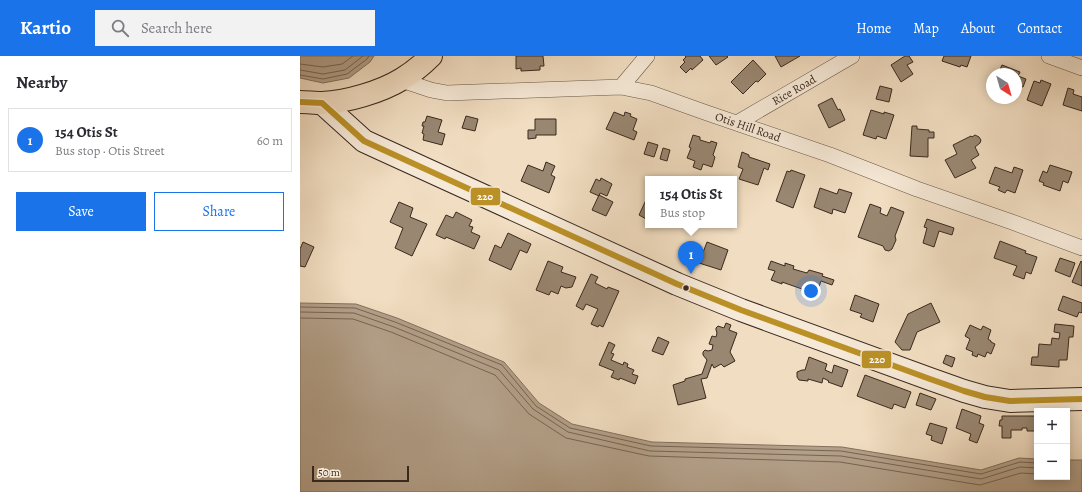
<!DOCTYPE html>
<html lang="en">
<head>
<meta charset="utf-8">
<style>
	body { margin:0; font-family:Alegreya,serif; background:#f2f2f3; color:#2b2b33 }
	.controls { position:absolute; right:12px; bottom:12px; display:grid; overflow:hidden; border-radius:0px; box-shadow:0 2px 10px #0003 }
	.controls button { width:36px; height:36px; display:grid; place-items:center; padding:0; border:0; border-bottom:1px solid #e1e1e2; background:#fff; color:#2b2b33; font:20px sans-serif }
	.compass { position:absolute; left:686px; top:12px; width:36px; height:36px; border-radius:50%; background:#fff; box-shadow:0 2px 10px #0003; rotate:143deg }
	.scale { position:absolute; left:12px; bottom:10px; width:97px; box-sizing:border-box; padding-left:4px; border:2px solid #3a291d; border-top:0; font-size:11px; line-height:14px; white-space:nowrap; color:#3a291d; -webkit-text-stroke:3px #f6e9d7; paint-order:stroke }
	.you { position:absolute; left:511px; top:235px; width:14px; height:14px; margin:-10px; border:3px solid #fff; border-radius:50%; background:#1a73e8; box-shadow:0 0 0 6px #1a73e833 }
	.badge { display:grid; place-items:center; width:26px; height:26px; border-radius:50%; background:#1a73e8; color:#fff; font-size:13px; font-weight:700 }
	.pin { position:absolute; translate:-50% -33px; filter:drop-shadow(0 1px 2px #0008) }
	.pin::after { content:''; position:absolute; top:21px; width:14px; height:12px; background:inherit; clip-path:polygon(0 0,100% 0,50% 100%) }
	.popup { position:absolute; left:345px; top:120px; width:92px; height:52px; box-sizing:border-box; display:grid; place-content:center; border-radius:0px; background:#fff; filter:drop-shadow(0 1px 3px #0005); font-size:13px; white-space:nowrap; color:#7c7c81 }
	.popup b { font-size:15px; color:#2b2b33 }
	.popup::after { content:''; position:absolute; left:50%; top:100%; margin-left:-8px; border:8px solid transparent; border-top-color:#fff }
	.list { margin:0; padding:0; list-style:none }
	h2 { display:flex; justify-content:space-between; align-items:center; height:52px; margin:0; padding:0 16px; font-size:17px }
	h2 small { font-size:13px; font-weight:400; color:#7c7c81 }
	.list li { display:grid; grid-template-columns:26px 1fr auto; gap:12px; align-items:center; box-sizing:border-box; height:64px; margin:0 8px 8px; padding:0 8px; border:1px solid #e1e1e2; border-radius:0px }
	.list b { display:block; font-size:15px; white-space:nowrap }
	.list p { margin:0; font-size:13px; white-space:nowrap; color:#7c7c81 }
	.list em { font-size:13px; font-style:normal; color:#7c7c81 }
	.actions { display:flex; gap:8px; padding:12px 16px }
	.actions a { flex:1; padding:9px 0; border:1px solid #1a73e8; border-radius:0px; text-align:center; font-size:14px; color:#1a73e8 }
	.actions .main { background:#1a73e8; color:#fff }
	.icon { flex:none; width:22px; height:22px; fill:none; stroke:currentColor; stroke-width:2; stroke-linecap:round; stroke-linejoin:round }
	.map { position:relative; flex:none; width:782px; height:436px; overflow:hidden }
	header { display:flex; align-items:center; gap:24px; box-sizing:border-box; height:56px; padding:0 20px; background:#1a73e8; color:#fff }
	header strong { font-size:19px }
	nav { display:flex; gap:22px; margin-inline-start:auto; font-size:14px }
	.search { width:280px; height:36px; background:#f2f2f3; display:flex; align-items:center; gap:10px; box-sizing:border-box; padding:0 14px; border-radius:0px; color:#7c7c81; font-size:15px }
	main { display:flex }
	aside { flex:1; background:#fff }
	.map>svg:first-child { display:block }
</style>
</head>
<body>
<header>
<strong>Kartio</strong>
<div class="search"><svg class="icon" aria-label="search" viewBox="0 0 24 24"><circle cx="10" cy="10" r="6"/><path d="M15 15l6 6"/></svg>Search here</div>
<nav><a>Home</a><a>Map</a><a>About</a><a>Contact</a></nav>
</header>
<main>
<aside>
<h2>Nearby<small></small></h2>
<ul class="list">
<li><span class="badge">1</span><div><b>154 Otis St</b><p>Bus stop · Otis Street</p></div><em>60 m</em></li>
</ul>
<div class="actions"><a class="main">Save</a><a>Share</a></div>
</aside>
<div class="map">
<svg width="782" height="436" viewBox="0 0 782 436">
	<rect width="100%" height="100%" fill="#f1ddc1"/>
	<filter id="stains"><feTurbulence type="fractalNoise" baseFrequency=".005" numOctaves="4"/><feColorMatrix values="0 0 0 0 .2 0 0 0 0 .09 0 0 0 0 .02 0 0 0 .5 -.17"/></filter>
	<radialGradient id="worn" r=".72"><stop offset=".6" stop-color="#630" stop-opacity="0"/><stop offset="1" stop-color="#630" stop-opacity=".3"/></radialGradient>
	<!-- water -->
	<path fill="#b3a089" stroke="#83705e" d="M 0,0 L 74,0 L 70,6 L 49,22 L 23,27 L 0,22 Z
		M 0,247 L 56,248 L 97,262 L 204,306 L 239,347 L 272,368 L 352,386 L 542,391 L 681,414 L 719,402 L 737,403 L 737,421 L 767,421 L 767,404 L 782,404 L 782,436 L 0,436 Z"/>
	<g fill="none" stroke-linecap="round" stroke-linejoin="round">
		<!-- shore -->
		<path stroke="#766453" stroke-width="1" d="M 0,8 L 23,11 L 42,8 L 53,0
			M 0,14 L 23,18 L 45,14 L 63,0
			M 0,19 L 23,23 L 47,18 L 67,3 L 69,0
			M 0,251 L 55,252 L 95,266 L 202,309 L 236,350 L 270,372 L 351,390 L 541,395 L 681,418 L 720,406 L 737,407
			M 0,256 L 54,257 L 94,271 L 199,314 L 233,353 L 268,376 L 350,395 L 541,400 L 681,423 L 720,411 L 737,412
			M 0,262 L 53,263 L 91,276 L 195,319 L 229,358 L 266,382 L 349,400 L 540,406 L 680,429 L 721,417 L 737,418"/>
	</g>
	<!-- building -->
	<path fill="#998772" stroke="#3a291d" d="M 216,0 L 243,0 L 244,10 L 240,10 L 240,14 L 221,15 L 221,12 L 216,13 Z
		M 385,0 L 400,0 L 403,4 L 392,14 L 391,12 L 386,17 L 380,11 L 385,6 L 383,4 L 386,1 Z
		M 409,0 L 427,0 L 428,1 L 416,9 Z
		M 475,0 L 500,0 L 481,11 Z
		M 605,0 L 609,0 L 613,6 L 607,9 L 613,18 L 601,26 L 591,9 Z
		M 644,0 L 671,0 L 667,11 L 661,9 L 660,11 L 642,5 Z
		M 453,4 L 466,18 L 458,26 L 456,25 L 443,38 L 431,26 Z
		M 702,9 L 720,16 L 718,20 L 726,23 L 723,31 L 716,29 L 716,18 L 698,18 Z
		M 741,24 L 751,28 L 742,50 L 727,44 L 734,25 L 740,27 Z
		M 580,30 L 592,33 L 589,46 L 576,43 Z
		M 768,32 L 774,34 L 773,38 L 782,41 L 782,55 L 763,49 Z
		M 532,42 L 538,54 L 540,53 L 545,64 L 529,72 L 518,49 Z
		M 571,54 L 584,58 L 584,56 L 594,59 L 586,83 L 577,80 L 576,83 L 563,79 Z
		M 314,56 L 324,60 L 325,56 L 331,58 L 330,60 L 337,63 L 333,74 L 337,76 L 334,84 L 306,73 Z
		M 127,60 L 142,64 L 138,76 L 145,78 L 142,89 L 123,84 L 124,78 L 122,77 L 124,70 L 122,70 L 123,66 L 125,66 Z
		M 166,60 L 178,63 L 175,75 L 162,72 Z
		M 235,63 L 256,63 L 256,79 L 236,79 L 236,82 L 228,83 L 228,74 L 235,74 Z
		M 612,70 L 617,70 L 617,73 L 629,74 L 629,76 L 634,76 L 634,82 L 628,82 L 628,101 L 610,100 Z
		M 393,79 L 400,81 L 400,84 L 410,87 L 411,85 L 417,87 L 413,99 L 415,101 L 412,111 L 403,108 L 401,114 L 393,111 L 395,105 L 387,102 L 391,92 L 389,91 Z
		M 675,79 L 679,81 L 681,84 L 680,87 L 675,91 L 679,99 L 671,104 L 676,112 L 655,122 L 645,104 L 657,98 L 653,89 L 671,80 L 672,81 Z
		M 348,86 L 358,89 L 354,101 L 344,98 Z
		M 363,92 L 370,94 L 367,105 L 360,103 Z
		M 442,96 L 449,99 L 449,101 L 470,108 L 468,114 L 464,112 L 458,129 L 439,123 L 443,113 L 438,111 Z
		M 246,106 L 255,110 L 251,119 L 255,121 L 249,137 L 221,125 L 228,109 L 243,115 Z
		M 750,109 L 772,116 L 768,127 L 763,125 L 760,135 L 743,129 L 744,127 L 739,125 L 743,115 L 747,117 Z
		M 695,111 L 712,117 L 714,111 L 723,114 L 715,137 L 707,134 L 705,137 L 698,134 L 700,131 L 689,127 Z
		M 491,114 L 505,119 L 493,152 L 476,145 L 487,115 L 490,116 Z
		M 301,122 L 312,128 L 307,140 L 300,137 L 299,140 L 290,136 L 296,123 L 300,125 Z
		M 520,132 L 537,138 L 539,133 L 552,137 L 545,157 L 533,153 L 532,158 L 514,151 Z
		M 299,139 L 313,146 L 306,160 L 292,154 Z
		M 346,144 L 348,145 L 348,164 L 339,159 Z
		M 99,146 L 113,152 L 110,161 L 127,168 L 112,200 L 95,192 L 103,172 L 90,166 Z
		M 570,148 L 581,152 L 580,157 L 587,160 L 591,151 L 604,156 L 595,180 L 596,184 L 592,193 L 589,195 L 585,194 L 583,190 L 558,181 Z
		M 156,156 L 172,164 L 169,170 L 173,171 L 171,176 L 180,180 L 174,193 L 146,181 L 145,183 L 136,179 L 146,159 L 153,162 Z
		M 627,163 L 654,172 L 652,179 L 639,175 L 634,191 L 623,187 L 627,172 L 624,171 Z
		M 208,177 L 231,188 L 227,197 L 220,194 L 211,214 L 189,204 L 195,189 L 201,192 Z
		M 700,185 L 726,195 L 725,197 L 737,201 L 731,218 L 726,216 L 724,223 L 713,219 L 717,210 L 694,202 Z
		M 3,186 L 14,191 L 5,211 L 0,210 L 0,193 Z
		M 407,186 L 428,194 L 421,214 L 399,207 Z
		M 760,202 L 775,207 L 770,221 L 755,215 Z
		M 248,205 L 263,211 L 261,216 L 276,221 L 272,231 L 266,232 L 261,230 L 258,238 L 251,235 L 249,239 L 236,234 Z
		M 471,205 L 485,210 L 485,207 L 494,210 L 493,213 L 507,217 L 509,214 L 523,218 L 522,220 L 534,224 L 532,229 L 521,225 L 516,240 L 501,235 L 502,233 L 482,226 L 482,228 L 471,224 L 475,215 L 468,213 Z
		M 781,205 L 782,206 L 782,230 L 772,226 Z
		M 291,218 L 298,221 L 295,227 L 307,233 L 308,231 L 319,235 L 303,271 L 299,269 L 298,271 L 291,268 L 298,253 L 286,248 L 283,254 L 276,250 Z
		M 555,239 L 579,248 L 573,266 L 560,261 L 562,258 L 550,254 Z
		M 763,240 L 782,247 L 782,256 L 781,257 L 779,256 L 777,261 L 758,254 Z
		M 631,247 L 640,266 L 617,276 L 610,294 L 602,294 L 595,286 L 608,258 Z
		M 426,267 L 431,269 L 429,274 L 437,277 L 430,296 L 435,305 L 424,311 L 421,308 L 414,312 L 412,308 L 407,322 L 401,323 L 406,342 L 378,349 L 373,329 L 385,325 L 385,323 L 402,318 L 407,304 L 403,299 L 403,296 L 405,294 L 408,295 L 412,294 L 413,289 L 409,288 L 412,280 L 416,281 L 417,277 L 416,274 L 416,272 L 418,270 L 424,272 Z
		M 755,268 L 774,270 L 773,281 L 769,281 L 767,304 L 759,304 L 759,311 L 731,309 L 732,301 L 738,301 L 739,288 L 751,289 L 752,282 L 759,283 L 760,277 L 754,276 Z
		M 670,269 L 681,274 L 683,270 L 691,274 L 688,283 L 691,285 L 691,286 L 695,288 L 691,298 L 687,296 L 685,301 L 678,298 L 677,301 L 672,299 L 673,296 L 666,293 L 670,283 L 665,280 Z
		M 358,281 L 369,286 L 363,299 L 352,295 Z
		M 309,286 L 315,289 L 311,297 L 314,298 L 311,304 L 323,309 L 324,306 L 328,308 L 327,311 L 334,314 L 332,318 L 338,320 L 335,328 L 320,322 L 319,324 L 311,321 L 314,315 L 299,309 Z
		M 646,299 L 655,302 L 652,311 L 643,307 Z
		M 509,301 L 527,308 L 525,314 L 532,317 L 534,309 L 548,314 L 542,331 L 528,326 L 529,325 L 523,322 L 522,327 L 508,323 L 508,325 L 499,324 L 497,321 L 497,316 L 502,314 L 505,314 Z
		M 565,319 L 611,336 L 605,352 L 594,348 L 592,353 L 557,340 Z
		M 620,337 L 636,343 L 631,354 L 616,349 Z
		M 662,353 L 681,360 L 679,367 L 684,369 L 677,387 L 669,384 L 671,378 L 656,372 Z
		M 702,360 L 737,360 L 737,375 L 727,375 L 727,372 L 722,372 L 722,374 L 711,374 L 711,382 L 702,382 L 702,370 L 699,370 L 700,364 L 702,364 Z
		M 630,367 L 647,372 L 642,388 L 631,384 L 632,380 L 626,378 Z"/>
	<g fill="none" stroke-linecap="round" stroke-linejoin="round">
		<defs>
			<path id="street" d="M 749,0 L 782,12
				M 101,24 L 131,34 L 147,37 L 321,31 L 351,37 L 407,57 L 530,99 L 617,133 L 712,166 L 782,192
				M 321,31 L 347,0
				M 437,67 L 552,0"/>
			<path id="secondary" d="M 22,47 L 64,85 L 77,91 L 377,228 L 441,254 L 630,323 L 664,335 L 685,341 L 710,345 L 782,343"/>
			<path id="primary" d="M 0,46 C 7,46 15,47 22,47 C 46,46 81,36 102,23 C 112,17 122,9 131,0"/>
		</defs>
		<!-- street casing -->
		<use href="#street" stroke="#685646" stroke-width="16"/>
		<!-- secondary casing -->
		<use href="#secondary" stroke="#3a291d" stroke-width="24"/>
		<!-- primary casing -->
		<use href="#primary" stroke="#3a291d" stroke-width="24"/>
		<!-- street -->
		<use href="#street" stroke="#f6e9d7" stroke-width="15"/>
		<!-- secondary -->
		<use href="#secondary" stroke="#f6e9d7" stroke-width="22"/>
		<!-- primary -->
		<use href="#primary" stroke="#f1ddc1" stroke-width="22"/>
		<defs>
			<path id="bus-1" d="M 0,46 L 22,47 L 64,85 L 377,228 L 441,254 L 630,323 L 664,335 L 685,341 L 710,345 L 782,343"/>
		</defs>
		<!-- bus-1 casing -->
		<use href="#bus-1" stroke="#f6e9d7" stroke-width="9"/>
		<!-- bus-1 -->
		<use href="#bus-1" stroke="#ba9027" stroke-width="6"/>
	</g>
	<!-- markers -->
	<circle fill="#3a291d" stroke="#f6e9d7" stroke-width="1.5" cx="386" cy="232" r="3.5"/>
	<g text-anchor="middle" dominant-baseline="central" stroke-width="3" stroke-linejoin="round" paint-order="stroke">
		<!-- street labels -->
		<g font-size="12" fill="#3a291d" stroke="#f6e9d7">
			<text transform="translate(494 34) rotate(-30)">Rice Road</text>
			<text transform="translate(448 71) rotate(19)">Otis Hill Road</text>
		</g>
	</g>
	<g stroke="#f6e9d7" stroke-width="1.5">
		<rect x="170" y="131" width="31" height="19" rx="4" fill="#ba9027"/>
		<rect x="561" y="294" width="31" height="19" rx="4" fill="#ba9027"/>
	</g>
	<g font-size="11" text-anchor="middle" font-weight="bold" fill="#fff">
		<text x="185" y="144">220</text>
		<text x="577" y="307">220</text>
	</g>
	<rect width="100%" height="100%" filter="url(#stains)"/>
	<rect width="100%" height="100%" fill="url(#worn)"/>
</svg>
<div class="controls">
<button>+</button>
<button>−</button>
</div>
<svg class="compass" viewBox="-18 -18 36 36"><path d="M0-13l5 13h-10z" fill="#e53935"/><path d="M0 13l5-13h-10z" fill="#7c7c81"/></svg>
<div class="scale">50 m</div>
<div class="you"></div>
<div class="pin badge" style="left:391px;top:218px">1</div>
<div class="popup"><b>154 Otis St</b>Bus stop</div>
</div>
</main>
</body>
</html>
